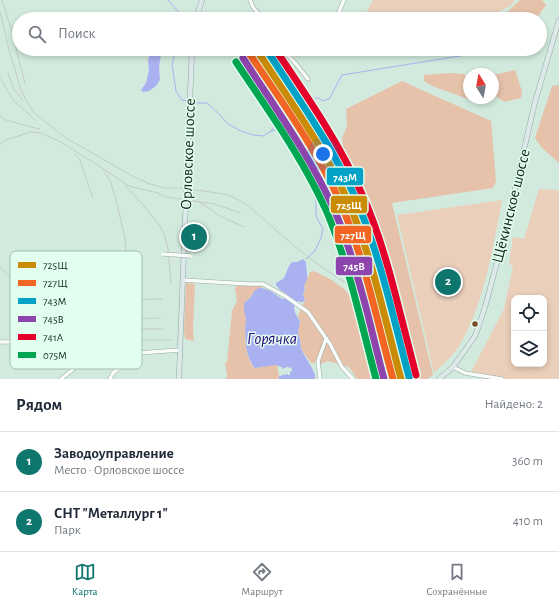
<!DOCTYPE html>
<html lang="ru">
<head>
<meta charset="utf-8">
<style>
	body { margin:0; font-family:"Alegreya Sans",sans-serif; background:#f2f2f3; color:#1f2937 }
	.controls { position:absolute; right:12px; bottom:12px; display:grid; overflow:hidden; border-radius:8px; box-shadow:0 2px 6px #0003 }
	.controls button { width:36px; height:36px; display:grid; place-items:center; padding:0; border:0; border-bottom:1px solid #e0e1e3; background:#fff; color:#1f2937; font:20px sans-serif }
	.compass { position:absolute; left:463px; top:68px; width:36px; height:36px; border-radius:50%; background:#fff; box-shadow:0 2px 6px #0003; rotate:349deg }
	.you { position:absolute; left:323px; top:154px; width:14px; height:14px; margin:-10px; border:3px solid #fff; border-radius:50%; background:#1a73e8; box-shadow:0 0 0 6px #1a73e833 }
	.badge { display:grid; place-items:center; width:26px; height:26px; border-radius:50%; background:#0f766e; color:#fff; font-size:13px; font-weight:700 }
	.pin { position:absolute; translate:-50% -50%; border:2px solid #fff; box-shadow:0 1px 4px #0006 }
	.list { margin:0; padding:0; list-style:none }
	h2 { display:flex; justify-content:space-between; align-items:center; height:52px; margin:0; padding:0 16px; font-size:17px }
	h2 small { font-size:13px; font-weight:400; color:#747a83 }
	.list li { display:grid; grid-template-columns:26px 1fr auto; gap:12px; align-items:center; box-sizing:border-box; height:60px; padding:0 16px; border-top:1px solid #e0e1e3 }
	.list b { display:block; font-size:15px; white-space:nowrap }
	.list p { margin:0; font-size:13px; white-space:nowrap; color:#747a83 }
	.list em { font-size:13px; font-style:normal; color:#747a83 }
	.icon { flex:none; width:22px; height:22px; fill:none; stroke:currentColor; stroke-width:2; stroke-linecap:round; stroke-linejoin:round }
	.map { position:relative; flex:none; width:559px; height:379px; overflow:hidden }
	.search { position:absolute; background:#fff; box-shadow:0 2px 6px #0003; left:12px; right:12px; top:12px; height:44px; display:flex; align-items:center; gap:10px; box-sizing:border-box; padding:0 14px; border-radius:22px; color:#747a83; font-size:15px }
	.sheet { height:172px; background:#fff }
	nav { display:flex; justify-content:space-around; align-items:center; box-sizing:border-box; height:56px; border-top:1px solid #e0e1e3; background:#fff; font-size:11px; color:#747a83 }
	nav a { display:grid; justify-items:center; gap:2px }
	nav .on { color:#0f766e }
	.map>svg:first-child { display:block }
</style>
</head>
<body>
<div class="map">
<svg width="559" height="379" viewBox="0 0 559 379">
	<rect width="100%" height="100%" fill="#d2eadd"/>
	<!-- green -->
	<path fill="#eacfbb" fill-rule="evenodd" d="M 373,0 L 515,0 L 510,6 L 496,13 L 457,19 L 363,19 Z
		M 539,189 L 559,190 L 559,379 L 483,379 L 482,376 L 470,374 L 504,309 L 513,266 L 509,264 L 513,237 L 524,239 ZM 514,298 L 544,298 L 544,364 L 514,364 Z
		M 502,200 C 493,247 484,305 459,346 C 454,355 441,366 434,373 L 397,215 Z"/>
	<!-- forest -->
	<path fill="#e6c2aa" d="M 520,0 L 542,0 L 546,5 L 536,19 L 474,19 L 506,13 Z
		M 515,70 L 522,91 L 521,98 L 504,102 L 493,94 L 493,75 Z
		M 450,73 L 464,74 L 469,80 L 469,98 L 481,98 L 482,104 L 432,86 L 424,81 L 424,75 Z
		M 402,81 L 491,121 L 496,181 L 493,188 L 392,203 L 433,375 L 427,379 L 414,379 L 366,218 L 358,200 L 353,194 L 351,181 L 346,170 L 342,138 L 347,126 L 346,109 Z
		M 559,85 L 559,163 L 541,147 L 535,138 L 552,86 Z
		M 314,271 L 330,279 L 344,289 L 363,309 L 381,336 L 395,379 L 357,379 L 349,367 L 328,361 L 321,364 L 317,362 L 312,364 L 301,349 L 300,340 L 298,332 L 300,321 L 298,316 L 305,300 L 303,293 L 305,290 L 304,286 L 310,272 Z
		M 186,283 L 195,284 L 193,329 L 194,341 L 185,339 L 184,330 Z
		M 237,286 L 261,286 L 263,288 C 254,288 252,297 245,302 C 245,308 246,314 246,320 C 246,324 245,326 245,330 C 245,341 246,360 255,368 L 271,365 L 277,365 L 279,376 L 278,379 L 226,379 L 227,376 L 225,362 L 227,362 L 232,311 L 237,301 L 235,288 Z"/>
	<!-- water -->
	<path fill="#a9b1f1" d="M 151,49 L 162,49 L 159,66 L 160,80 L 156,86 L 149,91 L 143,92 L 141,90 L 146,83 L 149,70 L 148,61 Z
		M 303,259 L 306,262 C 306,268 308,274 307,280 C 305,284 303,285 305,290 L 303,293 L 305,300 L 303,302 L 301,302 L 298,301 C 290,306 296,315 300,321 L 298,332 L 300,340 L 301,349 L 312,368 L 315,375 L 315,379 L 279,379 L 279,376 L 288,374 L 288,375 L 290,375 L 290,372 L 292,371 L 292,368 L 287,367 L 282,369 L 282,367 L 275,365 L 255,368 L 253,366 L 249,358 L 246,347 L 245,328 L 246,320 L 244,310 L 244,303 C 246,301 249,299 251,297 C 253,294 253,291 257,289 C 264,285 276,295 282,299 L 285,298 L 287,294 L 280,290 L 276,285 L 276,283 L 284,278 L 289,266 L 292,262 L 297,262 Z"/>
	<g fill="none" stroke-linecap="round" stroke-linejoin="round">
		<!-- stream -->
		<path stroke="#a9b1f1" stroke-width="1" d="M 168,0 L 178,11 L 180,19
			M 176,49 L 172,65 L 176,91 L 182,100 L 189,102
			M 315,98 L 319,98 L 322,101 L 329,99 L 342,75 L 472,54 C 488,57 497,54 513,49
			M 192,102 L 196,103 L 207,103 L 219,114 L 228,124 L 241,131 L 253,135 L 263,136 L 271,131 L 275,130 L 284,131 L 288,134 L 294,136 L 309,159 L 311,167 L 316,203 L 316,216 L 323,229 L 321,238 L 315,251 L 306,259
			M 271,131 L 274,126 L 280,123 C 287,124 291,128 294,135"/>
		<defs>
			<path id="minor" d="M 250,0 L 253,7 L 263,19
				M 336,19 L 344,0
				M 282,49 L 296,64 L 308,79
				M 183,280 L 248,284 L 263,284 L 285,296 L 308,312 L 330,344 L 342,367 L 353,379
				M 0,342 L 51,342 L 89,354 L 109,355 L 180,350
				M 453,367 L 465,373 L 502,379
				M 61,379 L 82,362 L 89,354
				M 110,379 L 113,373 L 127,362 L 133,354
				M 320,379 L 318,361 L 326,339"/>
			<path id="major" d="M 196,19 L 202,0
				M 179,379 L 180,350 L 192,49
				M 439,379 L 453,367 L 468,346 L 475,336 L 478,328 L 485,307 L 504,236 L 535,102 L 559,20"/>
		</defs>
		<!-- minor casing -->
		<use href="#minor" stroke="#98aba1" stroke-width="4.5"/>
		<!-- major casing -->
		<use href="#major" stroke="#8ea7a5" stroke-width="5.5"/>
		<!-- minor -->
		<use href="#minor" stroke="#f8fcfa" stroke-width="3.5"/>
		<!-- major -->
		<use href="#major" stroke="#dde8e9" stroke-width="4.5"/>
		<!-- rail -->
		<path stroke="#c4cbc7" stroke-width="1" d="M 2,0 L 11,28 L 25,84
			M 0,12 L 9,50 L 21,90 L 27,102 L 33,111 L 38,116 L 66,138 L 134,177 L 150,184 L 164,188 L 182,188 L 224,194 L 235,198 L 246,204 C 268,223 289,242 312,260 C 333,276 358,287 373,310 C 386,332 392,355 399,379
			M 8,73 L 14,89 L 23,101
			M 0,78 L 13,100 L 36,121
			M 0,116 L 6,120 L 39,129
			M 0,144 L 6,140 L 21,135 L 31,132 L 41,133 L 61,142 L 108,172 L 118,179 L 129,186 L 158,193 L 166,197 L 215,204 L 240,213
			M 75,154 L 80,160 L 93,198
			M 104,172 L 110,180 L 115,196 L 125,238 L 126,254
			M 125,185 L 143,205 L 160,226 L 164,234 L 168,248 L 171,283
			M 200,203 L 209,208 L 218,215 L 244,227
			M 0,267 L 49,314 L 68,326 L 77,328 L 90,329 L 163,329
			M 32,293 L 43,300 L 51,302 L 162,299
			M 42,303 L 52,308 L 65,310
			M 58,316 L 65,318 L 79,320 L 160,318
			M 63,326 L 74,335 L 87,339 L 107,340 L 172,340"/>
		<defs>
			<path id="minor-bridge" d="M 163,254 L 191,256"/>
		</defs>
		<!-- minor-bridge casing -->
		<use href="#minor-bridge" stroke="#98aba1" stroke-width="4.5" stroke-linecap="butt"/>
		<!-- minor-bridge -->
		<use href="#minor-bridge" stroke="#f8fcfa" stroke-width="3.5"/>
		<defs>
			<path id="rail-1" d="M 256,49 C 288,98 323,146 347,199 C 372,255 385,320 401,379"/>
			<path id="rail-2" d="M 249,53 C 282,102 317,150 341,204 C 365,260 377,321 393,379"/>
			<path id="rail-3" d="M 266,49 C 297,97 331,144 355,197 C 380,254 393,317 409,377"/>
			<path id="rail-4" d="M 243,58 C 274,106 308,153 332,205 C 346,235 355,268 364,300 C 371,326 377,353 384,379"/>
			<path id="rail-5" d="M 275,49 C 306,95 338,141 361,192 C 376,224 386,258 395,293 C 402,320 409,347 416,375"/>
			<path id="rail-6" d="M 236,62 C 268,110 302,157 326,210 C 349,264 361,323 376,379"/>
		</defs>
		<!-- rail-1 casing -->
		<use href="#rail-1" stroke="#e2feee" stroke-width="10"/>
		<!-- rail-2 casing -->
		<use href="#rail-2" stroke="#e2feee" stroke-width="10"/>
		<!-- rail-3 casing -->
		<use href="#rail-3" stroke="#e2feee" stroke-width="10"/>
		<!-- rail-4 casing -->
		<use href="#rail-4" stroke="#e2feee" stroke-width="10"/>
		<!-- rail-5 casing -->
		<use href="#rail-5" stroke="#e2feee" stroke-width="10"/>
		<!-- rail-6 casing -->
		<use href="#rail-6" stroke="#e2feee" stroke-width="10"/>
		<!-- rail-1 -->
		<use href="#rail-1" stroke="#ca8c06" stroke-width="7"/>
		<!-- rail-2 -->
		<use href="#rail-2" stroke="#f26522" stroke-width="7"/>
		<!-- rail-3 -->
		<use href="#rail-3" stroke="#01a2c5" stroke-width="7"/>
		<!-- rail-4 -->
		<use href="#rail-4" stroke="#8e44ad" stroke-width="7"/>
		<!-- rail-5 -->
		<use href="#rail-5" stroke="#e4002b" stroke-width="7"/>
		<!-- rail-6 -->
		<use href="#rail-6" stroke="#00a651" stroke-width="7"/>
	</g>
	<!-- markers -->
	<circle fill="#7a4b2a" stroke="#e2feee" stroke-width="1.5" cx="475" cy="324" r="3.5"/>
	<g text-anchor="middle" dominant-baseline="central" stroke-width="3" stroke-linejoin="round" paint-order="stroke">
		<!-- street labels -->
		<g font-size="16" fill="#14261d" stroke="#e2feee">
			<text transform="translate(188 154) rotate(-88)">Орловское шоссе</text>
			<text transform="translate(511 206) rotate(-76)">Щёкинское шоссе</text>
		</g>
		<!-- water labels -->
		<g font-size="17" font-style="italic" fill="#29077c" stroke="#e2feee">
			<text x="272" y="338">Горячка</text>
		</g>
	</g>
	<!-- legend -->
	<rect x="10" y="251" width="132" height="118" rx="6" fill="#e2feee" stroke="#a4bdaf" stroke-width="1"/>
	<rect x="18" y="262" width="18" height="6" fill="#ca8c06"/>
	<rect x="18" y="280" width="18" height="6" fill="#f26522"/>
	<rect x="18" y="298" width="18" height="6" fill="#01a2c5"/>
	<rect x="18" y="316" width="18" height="6" fill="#8e44ad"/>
	<rect x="18" y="334" width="18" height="6" fill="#e4002b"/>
	<rect x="18" y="352" width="18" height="6" fill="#00a651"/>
	<g font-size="11" fill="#14261d">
		<text x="43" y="269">725Щ</text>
		<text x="43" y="287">727Щ</text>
		<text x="43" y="305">743М</text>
		<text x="43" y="323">745В</text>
		<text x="43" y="341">741А</text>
		<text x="43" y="359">075М</text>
	</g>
	<g stroke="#e2feee" stroke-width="1.5">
		<rect x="326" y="167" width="38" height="19" rx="4" fill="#01a2c5"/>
		<rect x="330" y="195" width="38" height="19" rx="4" fill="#ca8c06"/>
		<rect x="334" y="225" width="38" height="19" rx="4" fill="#f26522"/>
		<rect x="335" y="256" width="38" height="20" rx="4" fill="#8e44ad"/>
	</g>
	<g font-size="11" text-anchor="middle" font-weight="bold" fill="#fff">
		<text x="345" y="181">743М</text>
		<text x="349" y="209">725Щ</text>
		<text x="353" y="239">727Щ</text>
		<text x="354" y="270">745В</text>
	</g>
</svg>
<div class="controls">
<button><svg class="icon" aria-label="locate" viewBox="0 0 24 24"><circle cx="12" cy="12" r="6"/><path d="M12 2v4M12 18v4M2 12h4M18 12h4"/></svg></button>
<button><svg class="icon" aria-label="layers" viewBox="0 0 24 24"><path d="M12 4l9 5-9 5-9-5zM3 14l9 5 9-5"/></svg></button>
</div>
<svg class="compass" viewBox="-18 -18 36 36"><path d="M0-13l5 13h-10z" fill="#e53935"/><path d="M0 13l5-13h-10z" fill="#747a83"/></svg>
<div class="you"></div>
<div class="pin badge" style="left:194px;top:237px">1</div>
<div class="pin badge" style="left:448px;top:282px">2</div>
<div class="search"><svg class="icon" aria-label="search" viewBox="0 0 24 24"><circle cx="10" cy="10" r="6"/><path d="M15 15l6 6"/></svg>Поиск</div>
</div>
<section class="sheet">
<h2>Рядом<small>Найдено: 2</small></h2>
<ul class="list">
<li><span class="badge">1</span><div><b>Заводоуправление</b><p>Место · Орловское шоссе</p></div><em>360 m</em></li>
<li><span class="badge">2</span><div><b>СНТ &quot;Металлург 1&quot;</b><p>Парк</p></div><em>410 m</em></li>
</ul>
</section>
<nav>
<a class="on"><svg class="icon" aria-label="map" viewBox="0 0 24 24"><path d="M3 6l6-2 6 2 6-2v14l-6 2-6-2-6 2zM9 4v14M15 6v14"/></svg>Карта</a>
<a><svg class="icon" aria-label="directions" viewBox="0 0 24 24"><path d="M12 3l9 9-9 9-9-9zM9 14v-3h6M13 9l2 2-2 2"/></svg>Маршрут</a>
<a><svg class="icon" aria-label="saved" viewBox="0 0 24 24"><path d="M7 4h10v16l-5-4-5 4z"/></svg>Сохранённые</a>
</nav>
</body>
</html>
